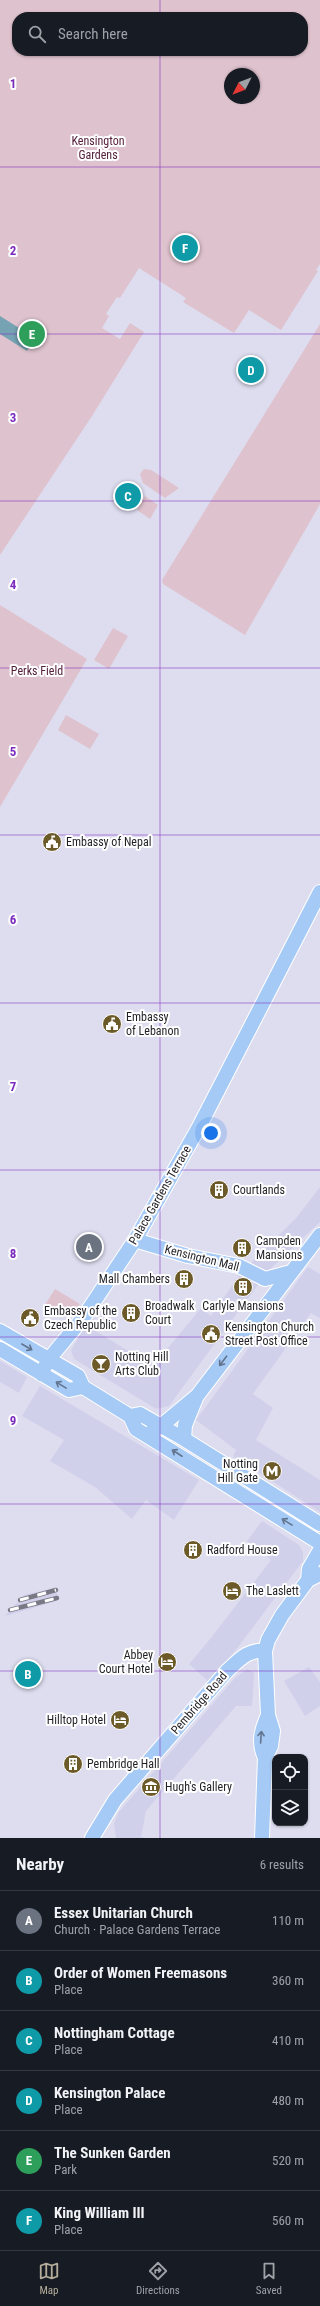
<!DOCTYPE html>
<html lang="en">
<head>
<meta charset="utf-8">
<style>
	body { margin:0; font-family:"Roboto Condensed",sans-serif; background:#242831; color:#f1f3f6 }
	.controls { position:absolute; right:12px; bottom:12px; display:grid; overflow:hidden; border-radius:8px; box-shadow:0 1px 3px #0004 }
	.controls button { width:36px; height:36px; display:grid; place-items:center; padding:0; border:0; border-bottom:1px solid #363941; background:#171b24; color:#f1f3f6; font:20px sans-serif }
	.compass { position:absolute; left:224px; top:68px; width:36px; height:36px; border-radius:50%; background:#171b24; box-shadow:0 1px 3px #0004; rotate:228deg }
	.you { position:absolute; left:211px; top:1133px; width:14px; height:14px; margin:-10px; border:3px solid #fff; border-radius:50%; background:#1a73e8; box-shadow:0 0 0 6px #1a73e833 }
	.badge { display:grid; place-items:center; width:26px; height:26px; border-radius:50%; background:#b5ae9a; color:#fff; font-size:13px; font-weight:700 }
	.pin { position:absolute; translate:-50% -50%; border:2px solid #fff; box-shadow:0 1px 4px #0006 }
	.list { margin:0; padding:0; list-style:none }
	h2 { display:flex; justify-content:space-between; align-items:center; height:52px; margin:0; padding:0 16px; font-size:17px }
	h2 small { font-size:13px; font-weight:400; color:#9ea1a6 }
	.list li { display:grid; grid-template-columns:26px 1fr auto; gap:12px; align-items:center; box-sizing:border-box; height:60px; padding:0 16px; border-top:1px solid #363941 }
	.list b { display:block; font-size:15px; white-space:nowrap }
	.list p { margin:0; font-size:13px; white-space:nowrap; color:#9ea1a6 }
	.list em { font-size:13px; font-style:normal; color:#9ea1a6 }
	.icon { flex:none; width:22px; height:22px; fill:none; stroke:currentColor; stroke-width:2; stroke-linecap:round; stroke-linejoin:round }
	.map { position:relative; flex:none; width:320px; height:1838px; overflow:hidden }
	.search { position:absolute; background:#171b24; box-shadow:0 1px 3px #0004; left:12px; right:12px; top:12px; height:44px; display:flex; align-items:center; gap:10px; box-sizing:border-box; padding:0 14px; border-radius:16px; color:#9ea1a6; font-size:15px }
	.sheet { height:412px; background:#171b24 }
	nav { display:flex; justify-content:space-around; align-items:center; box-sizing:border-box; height:56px; border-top:1px solid #363941; background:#171b24; font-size:11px; color:#9ea1a6 }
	nav a { display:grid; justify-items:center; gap:2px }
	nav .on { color:#b5ae9a }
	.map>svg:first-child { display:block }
</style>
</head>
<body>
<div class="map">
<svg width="320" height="1838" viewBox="0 0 320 1838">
	<rect width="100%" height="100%" fill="#deddf0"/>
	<!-- built -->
	<path fill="#d1d0ea" d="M 320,1187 L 320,1222 L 266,1273 L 251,1263 L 297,1217 Z
		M 308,1267 L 320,1274 L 320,1318 L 311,1313 L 253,1394 L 273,1408 L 256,1440 L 320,1480 L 320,1512 L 233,1456 L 236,1450 L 196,1420 Z
		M 241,1273 L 260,1282 L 169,1406 L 156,1409 L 74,1359 L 71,1350 L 86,1325 L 153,1366 L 201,1308 L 211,1316 Z
		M 0,1361 L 27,1377 L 19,1393 L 0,1382 Z
		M 40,1386 L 199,1480 L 174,1520 L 146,1500 L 132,1519 L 95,1487 L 50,1461 L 64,1440 L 22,1416 Z
		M 262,1521 L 299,1545 L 303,1552 L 303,1561 L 235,1651 L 209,1682 L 189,1664 L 210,1639 L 271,1560 L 247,1541 Z
		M 54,1588 L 58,1596 L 54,1602 L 5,1616 L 24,1595 Z
		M 309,1667 L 320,1682 L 320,1706 L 305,1716 L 284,1681 Z
		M 247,1669 L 253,1672 L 254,1675 L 252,1706 L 236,1706 L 146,1811 L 141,1837 L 146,1838 L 116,1838 L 114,1824 L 118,1813 L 235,1678 Z"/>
	<!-- green -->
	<path fill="#dec2cd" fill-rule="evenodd" d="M 0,0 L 320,0 L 320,264 L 316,270 L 318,271 L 281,330 L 249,310 L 234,333 L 183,302 L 186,298 L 139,268 L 120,298 L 117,297 L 106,314 L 109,316 L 102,328 L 120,339 L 130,323 L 144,332 L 92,416 L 0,555 ZM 17,17 L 303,17 L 303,51 L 17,51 ZM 230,74 L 254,74 L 254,98 L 230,98 Z
		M 320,324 L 320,504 L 245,635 L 163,584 L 162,580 Z
		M 144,469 L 151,470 L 179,488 L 165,498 L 143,483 L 140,474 Z
		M 145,496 L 158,505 L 150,519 L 137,510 Z
		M 0,605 L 87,659 L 0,807 Z
		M 113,628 L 128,636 L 109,669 L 94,660 Z
		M 66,715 L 99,734 L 90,749 L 58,730 Z
		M 55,1289 L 80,1304 L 69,1318 L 53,1309 L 51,1312 L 43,1308 Z"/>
	<!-- water -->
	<path fill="#75a3b3" d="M 0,316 L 35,338 L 27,351 L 0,334 Z"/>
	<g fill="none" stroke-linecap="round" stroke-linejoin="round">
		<defs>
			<path id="major" d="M 135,1240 L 188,1256 L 239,1266 L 265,1279 L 291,1272
				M 0,1331 L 78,1376 L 83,1387 L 130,1416 L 136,1429 L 320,1543
				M 0,1349 L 69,1390 L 83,1387
				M 41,1374 L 49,1359 L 83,1318 L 135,1240 L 199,1127 L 320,892
				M 130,1416 L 140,1414 L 184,1439 L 320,1524
				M 147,1435 L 161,1426 L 197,1396 L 320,1235
				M 184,1439 L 185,1425 L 196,1398
				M 308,1580 L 309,1569 L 320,1550
				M 265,1758 C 258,1742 261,1731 268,1715
				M 92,1838 L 115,1800 L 227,1671 C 239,1660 248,1649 265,1651
				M 262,1838 L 265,1758 L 271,1746 L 273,1731 L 268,1715 L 265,1651 L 268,1640 L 282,1615 L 308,1580 L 320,1574"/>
		</defs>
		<!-- major casing -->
		<use href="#major" stroke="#fff" stroke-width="16"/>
		<!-- major -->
		<use href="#major" stroke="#a6caf6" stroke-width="14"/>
		<defs>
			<path id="rail" d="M 20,1600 L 56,1590
				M 10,1610 L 57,1598"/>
		</defs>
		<!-- rail casing -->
		<use href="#rail" stroke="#797985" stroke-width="4.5"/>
		<!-- rail -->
		<use href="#rail" stroke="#fff" stroke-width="3" stroke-dasharray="9" stroke-linecap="butt"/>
	</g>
	<!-- one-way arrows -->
	<defs><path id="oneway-shaft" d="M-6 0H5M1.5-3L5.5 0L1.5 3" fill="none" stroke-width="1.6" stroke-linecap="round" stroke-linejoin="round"/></defs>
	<g stroke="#62748e">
		<use href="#oneway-shaft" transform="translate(27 1347) rotate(30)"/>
		<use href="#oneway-shaft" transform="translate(223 1361) rotate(127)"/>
		<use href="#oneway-shaft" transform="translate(61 1385) rotate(-149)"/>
		<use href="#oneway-shaft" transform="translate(177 1453) rotate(-147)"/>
		<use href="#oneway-shaft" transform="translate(287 1522) rotate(-148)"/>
		<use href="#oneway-shaft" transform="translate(261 1737) rotate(-86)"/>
	</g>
	<!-- grid -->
	<path fill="none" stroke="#7b2cbf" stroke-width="1" stroke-opacity="0.55" d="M 160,0 L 160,17M 160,51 L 160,1838M 0,167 L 320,167M 0,334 L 320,334M 0,501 L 320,501M 0,668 L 320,668M 0,835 L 320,835M 0,1003 L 320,1003M 0,1170 L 320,1170M 0,1337 L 320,1337M 0,1504 L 320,1504M 0,1671 L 320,1671"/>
	<!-- icons -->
	<defs>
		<symbol id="civic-disc" viewBox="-11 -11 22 22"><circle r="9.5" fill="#6c5a29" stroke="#fff"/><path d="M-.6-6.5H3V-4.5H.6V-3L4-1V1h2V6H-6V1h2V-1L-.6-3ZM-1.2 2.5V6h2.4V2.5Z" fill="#fff"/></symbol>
		<symbol id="building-disc" viewBox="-11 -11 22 22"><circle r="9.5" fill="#6c5a29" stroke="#fff"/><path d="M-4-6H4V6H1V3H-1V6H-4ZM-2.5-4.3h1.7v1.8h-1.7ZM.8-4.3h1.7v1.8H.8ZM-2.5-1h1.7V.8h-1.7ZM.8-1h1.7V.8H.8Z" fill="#fff"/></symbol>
		<symbol id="bar-disc" viewBox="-11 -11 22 22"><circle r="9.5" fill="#6c5a29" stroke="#fff"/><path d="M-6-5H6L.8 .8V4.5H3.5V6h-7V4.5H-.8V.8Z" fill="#fff"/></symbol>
		<symbol id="metro-disc" viewBox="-11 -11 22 22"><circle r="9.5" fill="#6c5a29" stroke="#fff"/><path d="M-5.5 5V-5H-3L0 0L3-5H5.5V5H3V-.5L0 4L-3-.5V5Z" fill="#fff"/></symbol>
		<symbol id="hotel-disc" viewBox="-11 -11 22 22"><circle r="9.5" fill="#6c5a29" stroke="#fff"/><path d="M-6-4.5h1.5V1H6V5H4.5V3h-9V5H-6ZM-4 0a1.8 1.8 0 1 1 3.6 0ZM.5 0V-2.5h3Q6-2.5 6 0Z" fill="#fff"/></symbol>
		<symbol id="museum-disc" viewBox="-11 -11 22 22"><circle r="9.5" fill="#6c5a29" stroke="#fff"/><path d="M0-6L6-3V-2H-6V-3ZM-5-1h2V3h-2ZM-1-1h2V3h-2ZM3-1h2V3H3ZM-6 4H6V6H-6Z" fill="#fff"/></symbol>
	</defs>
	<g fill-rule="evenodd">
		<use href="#civic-disc" x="41" y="831" width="22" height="22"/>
		<use href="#civic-disc" x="101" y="1013" width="22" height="22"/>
		<use href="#building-disc" x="208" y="1179" width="22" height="22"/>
		<use href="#building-disc" x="231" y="1237" width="22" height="22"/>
		<use href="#building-disc" x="173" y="1268" width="22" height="22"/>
		<use href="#building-disc" x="232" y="1276" width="22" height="22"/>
		<use href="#building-disc" x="120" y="1302" width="22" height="22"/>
		<use href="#civic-disc" x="19" y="1307" width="22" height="22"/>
		<use href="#civic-disc" x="200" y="1323" width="22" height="22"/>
		<use href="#bar-disc" x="90" y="1353" width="22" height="22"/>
		<use href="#metro-disc" x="261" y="1460" width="22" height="22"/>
		<use href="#building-disc" x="182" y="1539" width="22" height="22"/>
		<use href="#hotel-disc" x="221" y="1580" width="22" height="22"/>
		<use href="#hotel-disc" x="156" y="1651" width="22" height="22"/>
		<use href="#hotel-disc" x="109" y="1709" width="22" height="22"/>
		<use href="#building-disc" x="62" y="1753" width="22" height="22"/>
		<use href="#museum-disc" x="140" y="1776" width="22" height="22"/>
	</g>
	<g text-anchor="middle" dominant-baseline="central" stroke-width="4" stroke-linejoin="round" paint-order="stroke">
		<!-- park labels -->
		<g font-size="12" fill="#55203a" stroke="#fff">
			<text x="98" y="141">Kensington<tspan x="98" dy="14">Gardens</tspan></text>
			<text x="37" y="671">Perks Field</text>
		</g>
		<!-- poi labels -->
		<g font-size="12" fill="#1f1f25" stroke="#fff" text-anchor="start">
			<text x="66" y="842">Embassy of Nepal</text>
			<text x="126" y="1017">Embassy<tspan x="126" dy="14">of Lebanon</tspan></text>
			<text x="233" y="1190">Courtlands</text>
			<text x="256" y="1241">Campden<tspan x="256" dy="14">Mansions</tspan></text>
			<text x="170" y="1279" text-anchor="end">Mall Chambers</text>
			<text x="145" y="1306">Broadwalk<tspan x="145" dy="14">Court</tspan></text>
			<text x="243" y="1306" text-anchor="middle">Carlyle Mansions</text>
			<text x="44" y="1311">Embassy of the<tspan x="44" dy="14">Czech Republic</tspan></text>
			<text x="225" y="1327">Kensington Church<tspan x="225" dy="14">Street Post Office</tspan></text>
			<text x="115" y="1357">Notting Hill<tspan x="115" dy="14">Arts Club</tspan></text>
			<text x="258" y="1464" text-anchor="end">Notting<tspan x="258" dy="14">Hill Gate</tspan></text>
			<text x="207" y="1550">Radford House</text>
			<text x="246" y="1591">The Laslett</text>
			<text x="153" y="1655" text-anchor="end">Abbey<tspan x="153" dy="14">Court Hotel</tspan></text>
			<text x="106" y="1720" text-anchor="end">Hilltop Hotel</text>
			<text x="87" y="1764">Pembridge Hall</text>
			<text x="165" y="1787">Hugh's Gallery</text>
		</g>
		<!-- street labels -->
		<g font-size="12" fill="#1f1f25" stroke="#fff">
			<text transform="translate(160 1195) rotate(-60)">Palace Gardens Terrace</text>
			<text transform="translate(202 1258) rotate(14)">Kensington Mall</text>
			<text transform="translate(199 1703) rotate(-49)">Pembridge Road</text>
		</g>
	</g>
	<g font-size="13" text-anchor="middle" font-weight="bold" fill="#7b2cbf" stroke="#fff" stroke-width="4" stroke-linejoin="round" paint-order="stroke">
		<text x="13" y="88">1</text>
		<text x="13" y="255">2</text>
		<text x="13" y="422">3</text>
		<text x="13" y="589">4</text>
		<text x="13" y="756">5</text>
		<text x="13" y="924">6</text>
		<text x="13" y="1091">7</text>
		<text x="13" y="1258">8</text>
		<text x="13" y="1425">9</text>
	</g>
</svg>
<div class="controls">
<button><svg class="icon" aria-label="locate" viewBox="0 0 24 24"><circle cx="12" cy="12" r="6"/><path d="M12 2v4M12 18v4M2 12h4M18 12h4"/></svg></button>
<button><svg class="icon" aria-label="layers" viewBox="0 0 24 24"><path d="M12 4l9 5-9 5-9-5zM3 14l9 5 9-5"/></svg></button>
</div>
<svg class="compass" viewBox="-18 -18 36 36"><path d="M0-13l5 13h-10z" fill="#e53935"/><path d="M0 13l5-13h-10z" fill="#9ea1a6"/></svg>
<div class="you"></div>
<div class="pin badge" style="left:89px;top:1247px;background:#6b7280">A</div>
<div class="pin badge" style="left:28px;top:1674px;background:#0f9aa8">B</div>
<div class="pin badge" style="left:128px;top:496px;background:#0f9aa8">C</div>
<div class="pin badge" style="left:251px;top:370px;background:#0f9aa8">D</div>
<div class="pin badge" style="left:32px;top:334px;background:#2e9e5b">E</div>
<div class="pin badge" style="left:185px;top:248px;background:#0f9aa8">F</div>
<div class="search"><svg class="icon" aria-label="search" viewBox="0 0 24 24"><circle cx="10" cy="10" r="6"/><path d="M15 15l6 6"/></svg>Search here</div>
</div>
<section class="sheet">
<h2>Nearby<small>6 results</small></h2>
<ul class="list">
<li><span class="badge" style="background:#6b7280">A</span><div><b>Essex Unitarian Church</b><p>Church · Palace Gardens Terrace</p></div><em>110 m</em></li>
<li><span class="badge" style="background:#0f9aa8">B</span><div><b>Order of Women Freemasons</b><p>Place</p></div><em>360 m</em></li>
<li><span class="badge" style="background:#0f9aa8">C</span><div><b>Nottingham Cottage</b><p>Place</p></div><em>410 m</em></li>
<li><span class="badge" style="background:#0f9aa8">D</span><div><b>Kensington Palace</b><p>Place</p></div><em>480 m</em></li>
<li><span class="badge" style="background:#2e9e5b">E</span><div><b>The Sunken Garden</b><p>Park</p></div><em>520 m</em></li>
<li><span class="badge" style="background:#0f9aa8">F</span><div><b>King William III</b><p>Place</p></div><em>560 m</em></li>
</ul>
</section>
<nav>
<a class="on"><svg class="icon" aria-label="map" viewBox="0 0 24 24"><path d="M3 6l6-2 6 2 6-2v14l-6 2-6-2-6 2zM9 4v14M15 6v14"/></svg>Map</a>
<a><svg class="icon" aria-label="directions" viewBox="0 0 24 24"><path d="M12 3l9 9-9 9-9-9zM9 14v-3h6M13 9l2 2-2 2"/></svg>Directions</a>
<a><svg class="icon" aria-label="saved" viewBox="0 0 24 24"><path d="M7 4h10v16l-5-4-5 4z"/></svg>Saved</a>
</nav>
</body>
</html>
